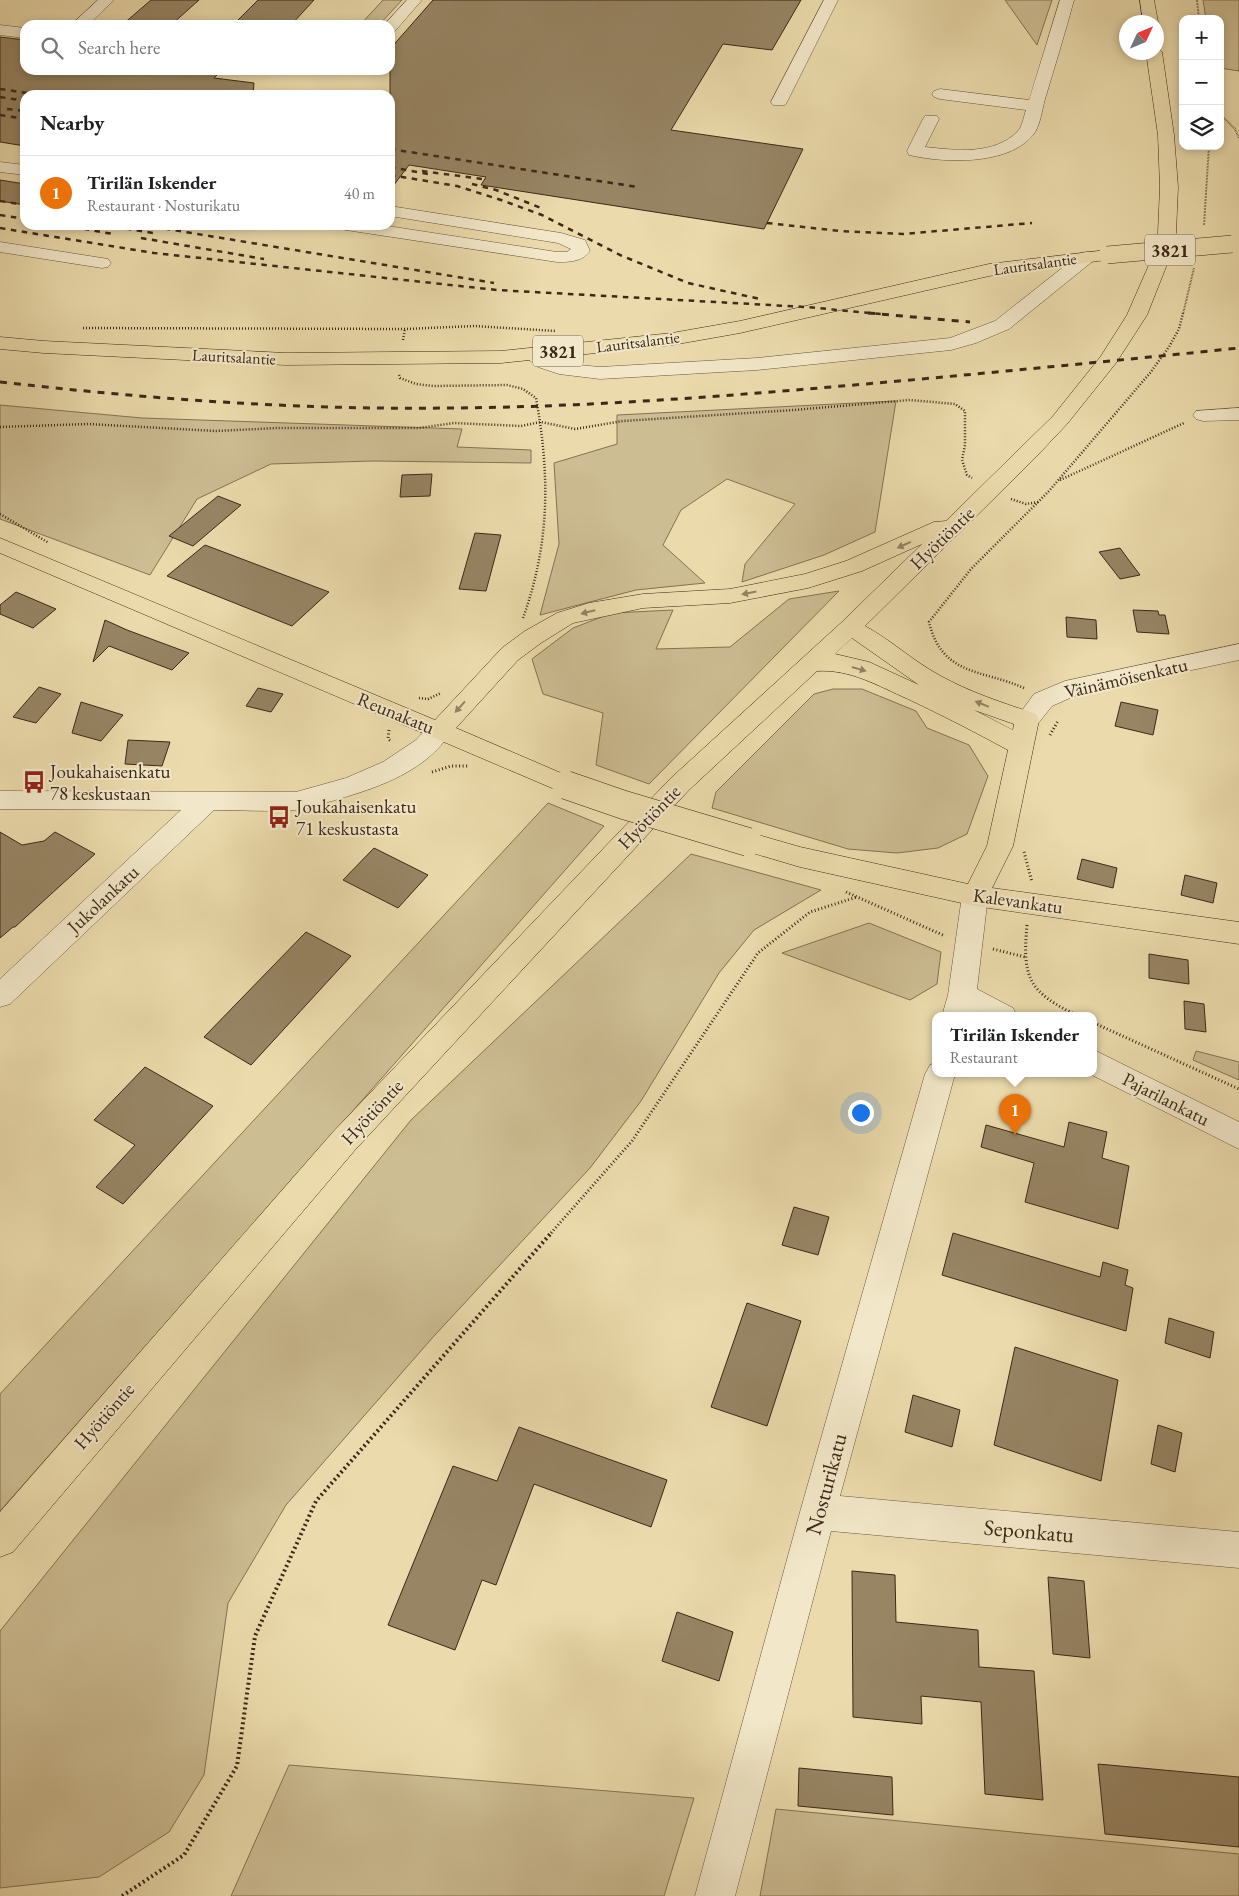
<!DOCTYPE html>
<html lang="en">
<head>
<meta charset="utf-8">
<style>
	body { margin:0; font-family:"EB Garamond",serif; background:#f6f6f6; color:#202124 }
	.controls { position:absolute; right:15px; top:15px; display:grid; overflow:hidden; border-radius:10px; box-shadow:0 2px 8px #0003 }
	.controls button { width:45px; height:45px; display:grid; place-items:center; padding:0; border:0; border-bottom:1px solid #e0e0e0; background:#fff; color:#202124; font:25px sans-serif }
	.compass { position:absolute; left:1119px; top:15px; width:45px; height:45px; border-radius:50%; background:#fff; box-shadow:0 2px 8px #0003; rotate:46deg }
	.you { position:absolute; left:860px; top:1112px; width:18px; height:18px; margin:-12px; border:4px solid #fff; border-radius:50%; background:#1a73e8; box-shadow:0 0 0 8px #1a73e833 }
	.badge { display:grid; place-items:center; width:32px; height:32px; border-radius:50%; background:#ea580c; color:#fff; font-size:16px; font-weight:700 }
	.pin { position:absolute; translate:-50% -41px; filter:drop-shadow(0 1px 2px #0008) }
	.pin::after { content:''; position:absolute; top:26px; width:18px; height:15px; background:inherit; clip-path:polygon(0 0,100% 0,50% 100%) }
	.popup { position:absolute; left:932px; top:1012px; width:165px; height:65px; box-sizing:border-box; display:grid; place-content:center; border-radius:10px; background:#fff; filter:drop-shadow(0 1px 4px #0005); font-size:16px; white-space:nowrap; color:#757577 }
	.popup b { font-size:19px; color:#202124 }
	.popup::after { content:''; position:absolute; left:50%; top:100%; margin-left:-10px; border:10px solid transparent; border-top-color:#fff }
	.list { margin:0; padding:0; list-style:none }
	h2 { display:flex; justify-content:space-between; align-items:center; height:65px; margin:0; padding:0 20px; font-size:21px }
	h2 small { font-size:16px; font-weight:400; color:#757577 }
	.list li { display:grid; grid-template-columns:32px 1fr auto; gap:15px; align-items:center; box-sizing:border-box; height:75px; padding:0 20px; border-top:1px solid #e0e0e0 }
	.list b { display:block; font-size:19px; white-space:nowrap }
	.list p { margin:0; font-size:16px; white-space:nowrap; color:#757577 }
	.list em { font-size:16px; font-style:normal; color:#757577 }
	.icon { flex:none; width:28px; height:28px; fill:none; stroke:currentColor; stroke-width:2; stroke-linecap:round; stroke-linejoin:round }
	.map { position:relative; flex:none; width:1239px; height:1896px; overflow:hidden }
	.search { position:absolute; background:#fff; box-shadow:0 2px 8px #0003; left:20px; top:20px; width:375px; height:55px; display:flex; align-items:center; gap:12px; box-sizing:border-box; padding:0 18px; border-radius:15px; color:#757577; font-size:19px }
	.panel { position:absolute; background:#fff; box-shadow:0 2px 8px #0003; left:20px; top:90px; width:375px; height:140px; border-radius:15px }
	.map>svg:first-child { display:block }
</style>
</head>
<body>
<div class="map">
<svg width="1239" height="1896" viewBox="0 0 1239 1896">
	<rect width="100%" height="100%" fill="#ebdbac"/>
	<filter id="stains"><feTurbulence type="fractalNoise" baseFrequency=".004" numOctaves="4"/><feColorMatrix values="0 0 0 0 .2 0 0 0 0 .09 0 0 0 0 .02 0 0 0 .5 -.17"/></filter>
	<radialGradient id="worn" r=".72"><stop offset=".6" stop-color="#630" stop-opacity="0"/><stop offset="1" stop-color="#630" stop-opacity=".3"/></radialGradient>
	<!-- green -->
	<path fill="#cdbd93" stroke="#847255" d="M 383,0 L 402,0 L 379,25 L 360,25 Z
		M 1005,0 L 1052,0 L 1037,45 Z
		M 1203,0 L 1239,0 L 1239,71 L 1220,68 L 1220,19 L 1206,19 Z
		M 896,401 L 875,532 L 824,555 L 742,582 L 745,564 L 795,504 L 727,479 L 681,510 L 663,545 L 705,583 L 636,590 L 540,615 L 559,544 L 554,463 L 617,444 L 617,415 Z
		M 0,405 L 142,418 L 462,429 L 457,447 L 531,450 L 531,463 L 373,461 L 271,464 L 197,499 L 150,575 L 0,519 Z
		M 839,591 L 649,784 L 596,765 L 603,713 L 543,694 L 532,659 L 573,628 L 612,613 L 673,610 L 656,649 L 730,647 L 789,599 Z
		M 833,689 L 862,689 L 916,711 L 927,728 L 969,745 L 988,776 L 967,834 L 938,848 L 897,853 L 848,849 L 712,808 L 716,792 L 814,694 Z
		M 548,803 L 604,826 L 0,1511 L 0,1394 Z
		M 691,854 L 821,890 L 754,930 L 719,973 L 641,1101 L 590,1168 L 434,1336 L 286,1505 L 228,1603 L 204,1775 L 169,1832 L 99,1877 L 0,1888 L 0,1631 L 411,1120 Z
		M 869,923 L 941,952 L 937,984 L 910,1000 L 782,953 Z
		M 1196,1051 L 1239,1062 L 1239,1080 L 1193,1060 Z
		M 289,1765 L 694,1798 L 664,1896 L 231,1896 Z
		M 776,1809 L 1239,1854 L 1239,1896 L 760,1896 Z"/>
	<!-- building -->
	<path fill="#978564" stroke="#3c2817" d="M 151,0 L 199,0 L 171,25 L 122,25 Z
		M 258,0 L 314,0 L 291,25 L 233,25 Z
		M 433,0 L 801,0 L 772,50 L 723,44 L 671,130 L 803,149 L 764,229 L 481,185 L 486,177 L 409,165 L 390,190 L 390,49 Z
		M 0,37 L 25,40 L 25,70 L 222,70 L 214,78 L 254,83 L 253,95 L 25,95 L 25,146 L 0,142 Z
		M 0,180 L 25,184 L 25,205 L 0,201 Z
		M 432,474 L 430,496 L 400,497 L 402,475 Z
		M 218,496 L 241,505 L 193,546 L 169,536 Z
		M 475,533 L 501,535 L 486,591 L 459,589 Z
		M 205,545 L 329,592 L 292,626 L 167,576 Z
		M 1120,548 L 1128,559 L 1140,575 L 1120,579 L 1099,552 Z
		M 16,592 L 56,609 L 33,628 L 0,614 L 0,605 Z
		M 1133,610 L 1158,611 L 1159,615 L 1165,615 L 1169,634 L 1137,632 Z
		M 1066,617 L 1096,620 L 1097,639 L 1067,637 Z
		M 105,620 L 127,630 L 189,653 L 172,670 L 109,646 L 93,662 Z
		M 39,687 L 61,694 L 36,723 L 13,717 Z
		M 258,688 L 283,694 L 271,712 L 246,706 Z
		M 81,702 L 123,715 L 101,741 L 72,733 Z
		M 1121,702 L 1158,710 L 1153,735 L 1115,726 Z
		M 128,740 L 170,742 L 162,766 L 125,764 Z
		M 0,832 L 22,845 L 44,841 L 55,832 L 95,854 L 15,927 L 13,927 L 0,938 Z
		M 374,848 L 428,875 L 398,908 L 343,880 Z
		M 1082,859 L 1117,868 L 1113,888 L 1077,879 Z
		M 1185,875 L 1217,883 L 1213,903 L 1181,895 Z
		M 306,932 L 351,956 L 251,1065 L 204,1037 Z
		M 1149,954 L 1188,960 L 1189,984 L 1149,978 Z
		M 1184,1001 L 1204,1004 L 1206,1032 L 1185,1029 Z
		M 145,1067 L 213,1106 L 123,1204 L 96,1187 L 135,1145 L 94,1120 Z
		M 1069,1122 L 1107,1132 L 1102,1158 L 1129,1166 L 1118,1229 L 1025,1202 L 1034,1163 L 981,1147 L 986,1125 L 1064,1147 Z
		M 794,1207 L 829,1217 L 818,1255 L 782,1245 Z
		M 953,1233 L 1100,1277 L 1103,1262 L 1128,1270 L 1125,1285 L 1133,1288 L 1126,1331 L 942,1275 Z
		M 747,1303 L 801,1321 L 767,1426 L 711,1407 Z
		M 1169,1318 L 1214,1332 L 1210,1358 L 1165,1343 Z
		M 1015,1347 L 1118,1380 L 1101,1481 L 994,1445 Z
		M 913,1395 L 960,1410 L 952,1447 L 905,1432 Z
		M 1158,1425 L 1182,1433 L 1175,1472 L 1151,1464 Z
		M 519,1427 L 667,1480 L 651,1527 L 534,1484 L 496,1585 L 482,1580 L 455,1650 L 388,1625 L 453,1466 L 497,1481 Z
		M 852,1571 L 895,1575 L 896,1622 L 978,1630 L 979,1667 L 1034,1671 L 1043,1800 L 985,1794 L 981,1702 L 921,1696 L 922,1724 L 853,1717 Z
		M 1048,1577 L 1084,1581 L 1090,1658 L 1053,1654 Z
		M 677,1612 L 733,1632 L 719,1681 L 662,1661 Z
		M 1098,1764 L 1239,1777 L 1239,1847 L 1105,1834 Z
		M 799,1768 L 892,1777 L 893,1815 L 798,1806 Z"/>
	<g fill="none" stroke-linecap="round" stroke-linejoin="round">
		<defs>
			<path id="minor" d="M 98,0 L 114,0 L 88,25 L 71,25 Z
				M 407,0 L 422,0 L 395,31 L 390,33 L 390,25 L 384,25 Z
				M 824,0 L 838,0 L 787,102 L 785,105 L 773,105 L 771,102 Z
				M 1060,0 L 1074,0 C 1065,33 1055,66 1045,99 C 1042,110 1040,127 1033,135 C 1008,166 943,163 909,155 L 907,151 L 923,119 L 925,116 L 937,116 L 939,119 L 925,147 C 955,150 994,156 1018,131 C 1022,127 1024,116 1026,110 L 940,99 L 934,97 L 932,94 L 934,91 L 940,89 L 1029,100 Z
				M 0,25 L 25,28 L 25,38 L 0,35 Z
				M 0,162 L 25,165 L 25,175 L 0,172 Z
				M 390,206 L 561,233 L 585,240 L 590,251 C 582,262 569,262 557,262 L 346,230 L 340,229 L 337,225 L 381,225 L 557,252 L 567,252 L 571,249 L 558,243 L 390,216 Z
				M 0,242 L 102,258 L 108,259 L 111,263 L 108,267 L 102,268 L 0,252 Z
				M 1087,252 L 1093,253 L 1096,257 L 1093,261 L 1009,329 L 976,343 L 951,350 L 757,370 L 600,379 L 559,374 L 538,367 L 522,354 L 525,350 L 532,348 L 539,350 L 552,359 L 568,364 L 600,367 L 757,358 L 950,338 L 995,321 L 1081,253 Z
				M 1239,408 L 1239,420 L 1203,421 L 1196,419 L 1193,415 L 1196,411 Z
				M 1239,644 L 1239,660 L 1079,694 L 1052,706 L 1036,726 L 1027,729 L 1018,726 L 1015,720 L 1034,694 L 1065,681 Z
				M 439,722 L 448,725 L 451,731 C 427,773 371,790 328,802 C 317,805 305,810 294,810 C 268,812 240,810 214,810 L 10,1004 L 0,1007 L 0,979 L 181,810 L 0,809 L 0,791 L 296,792 L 346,778 L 383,762 L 416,740 L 430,725 Z
				M 975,886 L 984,889 L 988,896 L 977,989 L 1013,1008 L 1017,1016 L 978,1016 L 971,1013 L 970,1016 L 942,1016 L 948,995 L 962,896 L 966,889 Z
				M 1094,1050 L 1239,1122 L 1239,1149 L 1090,1074 L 1094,1074 Z
				M 936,1063 L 936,1074 L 955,1074 L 840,1496 L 1239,1532 L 1239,1568 L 831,1531 L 735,1896 L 695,1896 L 800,1512 L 925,1074 L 930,1065 Z"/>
			<path id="major" d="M 1140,0 L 1154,0 L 1158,22 L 1156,24 L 1143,22 Z
				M 1156,48 L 1162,52 L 1174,135 L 1178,187 L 1176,233 L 1166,267 L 1147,315 L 1116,363 L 1067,424 L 1034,459 L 865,626 C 891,640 913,661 939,675 C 969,692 1003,703 1036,714 L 1039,720 L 1013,846 L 992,888 L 1239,922 L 1239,944 L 975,906 L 800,867 L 739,849 L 735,842 L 739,835 L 748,832 L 800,847 L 968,884 L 987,846 L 1008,750 C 975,732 942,715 908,699 C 878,686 851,669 817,671 L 689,790 L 355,1150 L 13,1552 L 0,1557 L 0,1512 L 333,1132 L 622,829 L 671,778 L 842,622 L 922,544 L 862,571 L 808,588 L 730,603 L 643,608 L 573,623 L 541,643 L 518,660 L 456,728 L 575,779 L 579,785 L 575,791 L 566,794 L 0,553 L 0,538 L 435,720 L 502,648 L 525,631 L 557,613 L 589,603 L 643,594 L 730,589 L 805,574 L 846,561 L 934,522 L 946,521 L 1053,416 L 1101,356 L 1127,315 L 1148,267 L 1158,233 L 1160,187 L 1158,135 L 1146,52 L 1156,52 ZM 852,638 L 919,685 L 869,662 L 835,654 ZM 974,710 L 1014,724 L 1013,730 Z
				M 1107,250 L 1113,251 L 1116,255 L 1113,259 L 989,276 L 740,333 L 672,345 L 501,363 L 286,365 L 44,353 L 0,349 L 0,337 L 44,341 L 286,353 L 501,351 L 672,333 L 740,321 L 989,264 Z"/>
		</defs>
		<!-- minor casing -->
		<use href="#minor" stroke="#68553c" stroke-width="1"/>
		<!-- major casing -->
		<use href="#major" stroke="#3c2817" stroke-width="1"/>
		<!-- path-far3 -->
		<path stroke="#3c2817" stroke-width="2" stroke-dasharray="0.5 1" stroke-linecap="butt" d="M 1197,0 L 1199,19
			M 1220,114 L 1235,129 L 1239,138
			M 1204,225 L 1209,146
			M 1183,314 L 1194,268"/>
		<!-- path-far2 -->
		<path stroke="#3c2817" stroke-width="2.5" stroke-dasharray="1 2" stroke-linecap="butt" d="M 83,328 L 405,329 L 474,326 L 556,331
			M 403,340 L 405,329
			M 399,375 L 400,378 L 416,384 L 433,386 L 507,385 L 523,389 L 536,398 C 550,476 550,543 523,618
			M 0,427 L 88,424 L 216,431 L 278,428 L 419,428 L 454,423 L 521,426 L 541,422 L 575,429 L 623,421 L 794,410 L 910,400 L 955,404 L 965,411 L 965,445 L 962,460 L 967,475 L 972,478
			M 1060,480 L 1184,423
			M 1011,499 L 1026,504 L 1038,502
			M 0,514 L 49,543
			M 1024,688 C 981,669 942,676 929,622 L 971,569 L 1049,491 L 1150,373 L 1169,347 L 1179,329 L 1183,313
			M 419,698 L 428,699 L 441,693"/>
		<!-- path-far1 -->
		<path stroke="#3c2817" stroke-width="3" stroke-dasharray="1 2.5" stroke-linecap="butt" d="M 389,730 L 388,739 L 392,742
			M 1050,735 L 1058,721
			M 432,772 L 451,766 L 468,766
			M 1024,852 L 1032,882
			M 846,892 L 945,936
			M 1027,925 C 1022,979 1029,992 1078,1016
			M 993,949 L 1025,957
			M 1094,1023 L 1239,1089
			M 551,1233 L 632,1141 L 758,953 L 810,912 L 857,897"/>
		<!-- path -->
		<path stroke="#3c2817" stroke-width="4" stroke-dasharray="2 3" stroke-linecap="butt" d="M 122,1896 L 184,1855 L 237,1766 L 255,1636 L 316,1501 L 552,1232"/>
		<!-- minor -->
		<use href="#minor" fill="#f2e8c9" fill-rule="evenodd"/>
		<!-- major -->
		<use href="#major" fill="#ebdbac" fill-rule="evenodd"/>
		<!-- rail-far1 -->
		<path stroke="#3c2817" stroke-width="2.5" stroke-dasharray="5.5 5.5" stroke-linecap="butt" d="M 0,89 L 41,95
			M 0,97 L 25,101
			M 7,109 L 25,111
			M 0,115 L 25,119
			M 390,149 L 638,187
			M 390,167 L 428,174
			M 422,171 L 482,179
			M 390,175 L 457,186 L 501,200 L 542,215 L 620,255 L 688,283 L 760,299
			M 472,184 L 496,190 L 541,208
			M 0,201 L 25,205
			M 0,215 L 25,219
			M 767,223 L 840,231 L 903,234 L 1032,223
			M 62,225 L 113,234
			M 104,225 L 153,233
			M 143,225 L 494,283
			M 0,228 L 154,253 L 497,290 L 806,307 L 881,314
			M 141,238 L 264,259"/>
		<!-- rail -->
		<path stroke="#3c2817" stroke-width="3" stroke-dasharray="7 7" stroke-linecap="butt" d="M 868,313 L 970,322
			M 0,382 C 149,399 298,410 449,408 C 607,407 764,393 922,379 C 1028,369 1133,359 1239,348"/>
		<defs>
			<path id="major-bridge-far1" d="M 1107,255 L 1232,244"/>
			<path id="major-bridge" d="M 566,785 L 624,805 L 748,842"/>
		</defs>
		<!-- major-bridge-far1 casing -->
		<use href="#major-bridge-far1" stroke="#3c2817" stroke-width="18" stroke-linecap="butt"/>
		<!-- major-bridge casing -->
		<use href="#major-bridge" stroke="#3c2817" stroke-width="29" stroke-linecap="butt"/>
		<!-- major-bridge-far1 -->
		<use href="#major-bridge-far1" stroke="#ebdbac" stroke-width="17"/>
		<!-- major-bridge -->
		<use href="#major-bridge" stroke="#ebdbac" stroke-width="28"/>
	</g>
	<!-- one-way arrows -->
	<defs><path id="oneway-solid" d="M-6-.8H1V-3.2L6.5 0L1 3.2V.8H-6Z" transform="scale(1.25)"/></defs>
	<g fill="#948262">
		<use href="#oneway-solid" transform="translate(904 545) rotate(156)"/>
		<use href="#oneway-solid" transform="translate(749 593) rotate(169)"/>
		<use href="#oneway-solid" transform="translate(588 612) rotate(166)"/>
		<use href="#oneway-solid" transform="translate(859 669) rotate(16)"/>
		<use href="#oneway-solid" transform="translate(982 704) rotate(-158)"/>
		<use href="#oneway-solid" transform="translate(460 707) rotate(132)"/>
	</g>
	<!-- icons -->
	<defs>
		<symbol id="bus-bare" viewBox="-9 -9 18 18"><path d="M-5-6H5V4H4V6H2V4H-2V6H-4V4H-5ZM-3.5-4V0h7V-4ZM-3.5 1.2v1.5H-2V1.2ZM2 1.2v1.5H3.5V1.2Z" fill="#8f2418" stroke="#f2e8c9" stroke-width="2.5" paint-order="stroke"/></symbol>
	</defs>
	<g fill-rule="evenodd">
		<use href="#bus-bare" x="18" y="766" width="32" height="32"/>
		<use href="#bus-bare" x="263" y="801" width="32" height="32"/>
	</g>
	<g text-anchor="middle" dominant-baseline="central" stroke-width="4" stroke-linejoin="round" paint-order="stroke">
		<!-- far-street labels -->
		<g font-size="16" fill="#3c2817" stroke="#f2e8c9">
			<text transform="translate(1035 264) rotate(-8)">Lauritsalantie</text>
			<text transform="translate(638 342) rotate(-7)">Lauritsalantie</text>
			<text transform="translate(234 357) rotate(3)">Lauritsalantie</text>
		</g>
		<!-- shield labels -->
		<g fill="#f2e8c9" stroke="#73624c" stroke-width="1">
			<rect x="1145" y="234.5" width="50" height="31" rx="4"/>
			<rect x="533" y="335.5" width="50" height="31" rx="4"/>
		</g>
		<g font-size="18" font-weight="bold" fill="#3c2817">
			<text x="1170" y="250">3821</text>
			<text x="558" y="351">3821</text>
		</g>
		<!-- street labels -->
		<g font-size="19" fill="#3c2817" stroke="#f2e8c9">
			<text transform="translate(942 538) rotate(-44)">Hyötiöntie</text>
			<text transform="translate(1126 678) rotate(-13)">Väinämöisenkatu</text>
			<text transform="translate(396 713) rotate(22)">Reunakatu</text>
			<text transform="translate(649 817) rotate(-46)">Hyötiöntie</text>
			<text transform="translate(103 899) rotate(-43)">Jukolankatu</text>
			<text transform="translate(1018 901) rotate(8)">Kalevankatu</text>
			<text transform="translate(1166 1099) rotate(27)">Pajarilankatu</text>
			<text transform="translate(372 1112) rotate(-47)">Hyötiöntie</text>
			<text transform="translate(104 1416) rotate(-49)">Hyötiöntie</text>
		</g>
		<!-- poi labels -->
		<g font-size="19" fill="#3c2817" stroke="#f2e8c9" text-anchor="start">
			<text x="50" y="771">Joukahaisenkatu<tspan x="50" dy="22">78 keskustaan</tspan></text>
			<text x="296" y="806">Joukahaisenkatu<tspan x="296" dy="22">71 keskustasta</tspan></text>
		</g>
		<!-- near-street labels -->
		<g font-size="22" fill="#3c2817" stroke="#f2e8c9">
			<text transform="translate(826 1484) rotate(-75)">Nosturikatu</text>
			<text transform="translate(1029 1531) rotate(5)">Seponkatu</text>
		</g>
	</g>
	<rect width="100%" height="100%" filter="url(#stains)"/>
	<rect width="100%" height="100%" fill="url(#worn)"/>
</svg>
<div class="controls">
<button>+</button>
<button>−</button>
<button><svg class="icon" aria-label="layers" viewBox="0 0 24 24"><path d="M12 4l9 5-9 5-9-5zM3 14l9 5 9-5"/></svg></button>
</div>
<svg class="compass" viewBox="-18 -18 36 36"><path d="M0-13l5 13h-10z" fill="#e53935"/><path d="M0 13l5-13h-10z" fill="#757577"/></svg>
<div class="you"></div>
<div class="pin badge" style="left:1015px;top:1135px;background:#e8710a">1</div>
<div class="popup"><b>Tirilän Iskender</b>Restaurant</div>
<div class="search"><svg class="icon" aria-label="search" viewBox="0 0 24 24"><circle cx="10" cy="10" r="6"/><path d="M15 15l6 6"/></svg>Search here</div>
<section class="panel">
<h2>Nearby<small></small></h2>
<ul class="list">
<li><span class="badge" style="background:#e8710a">1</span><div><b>Tirilän Iskender</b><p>Restaurant · Nosturikatu</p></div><em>40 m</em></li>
</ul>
</section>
</div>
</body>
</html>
